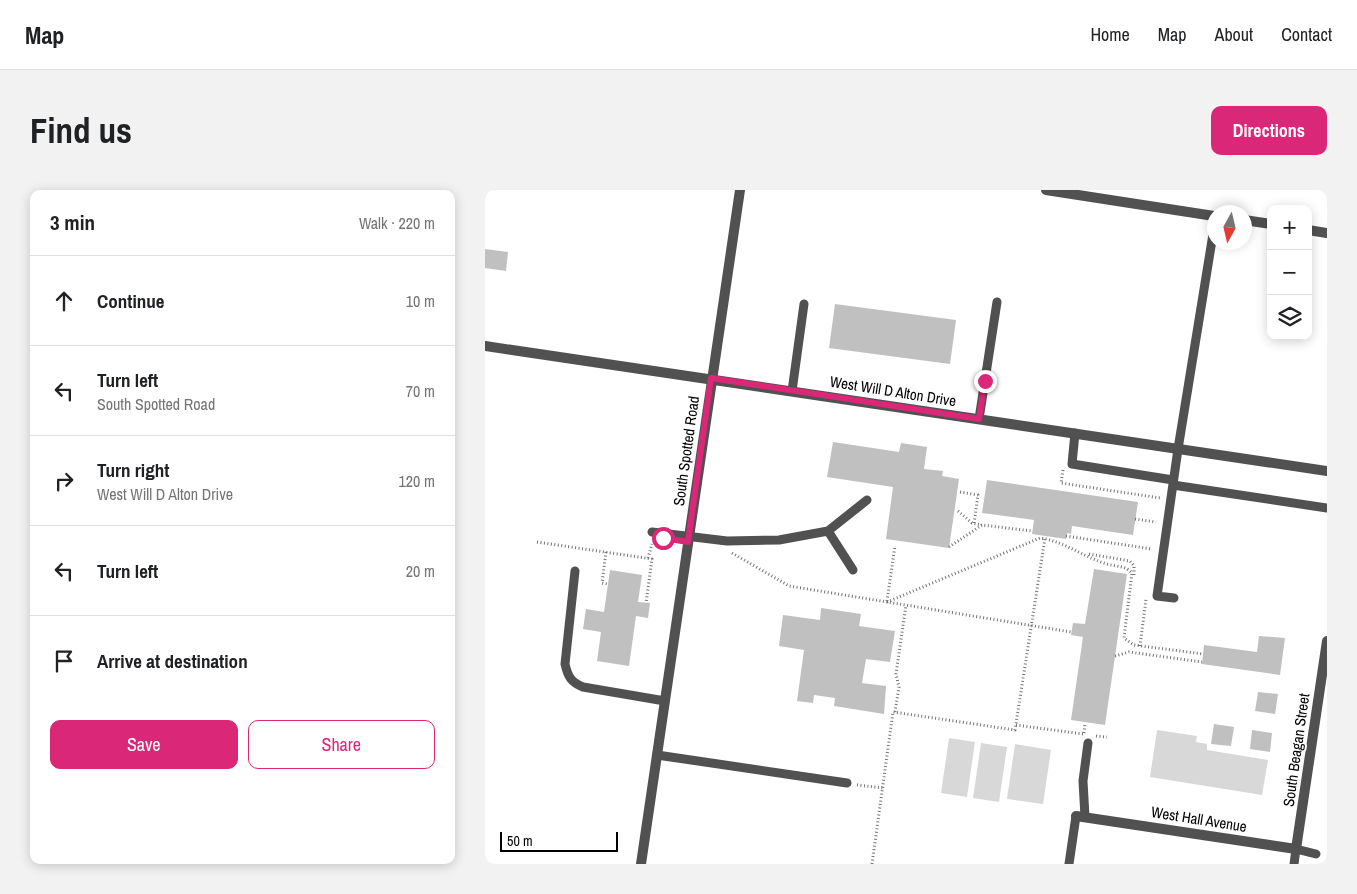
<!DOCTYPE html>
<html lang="en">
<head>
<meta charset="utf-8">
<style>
	body { margin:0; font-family:"Archivo Narrow",sans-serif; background:#f2f2f2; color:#202124 }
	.controls { position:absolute; right:15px; top:15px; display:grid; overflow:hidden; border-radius:10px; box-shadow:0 2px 12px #0003 }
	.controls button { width:45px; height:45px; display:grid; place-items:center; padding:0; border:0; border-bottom:1px solid #e0e0e0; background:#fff; color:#202124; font:25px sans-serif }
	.compass { position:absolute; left:722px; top:15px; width:45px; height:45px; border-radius:50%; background:#fff; box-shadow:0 2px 12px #0003; rotate:188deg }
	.scale { position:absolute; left:15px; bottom:12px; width:118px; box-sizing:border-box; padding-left:5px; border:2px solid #000; border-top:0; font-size:14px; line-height:18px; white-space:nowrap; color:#000; -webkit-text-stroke:4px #fff; paint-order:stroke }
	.stop { position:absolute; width:15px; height:15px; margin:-11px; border:4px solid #db2777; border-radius:50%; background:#fff }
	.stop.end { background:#db2777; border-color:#fff; box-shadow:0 1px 5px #0008 }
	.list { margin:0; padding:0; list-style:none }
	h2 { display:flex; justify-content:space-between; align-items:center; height:65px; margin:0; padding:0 20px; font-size:21px }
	h2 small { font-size:16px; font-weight:400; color:#757577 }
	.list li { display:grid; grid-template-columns:32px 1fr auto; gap:15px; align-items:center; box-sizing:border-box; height:90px; padding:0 20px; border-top:1px solid #e0e0e0 }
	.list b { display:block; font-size:19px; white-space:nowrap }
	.list p { margin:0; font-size:16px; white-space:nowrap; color:#757577 }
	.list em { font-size:16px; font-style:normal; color:#757577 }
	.actions { display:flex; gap:10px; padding:15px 20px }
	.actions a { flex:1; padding:11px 0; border:1px solid #db2777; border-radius:10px; text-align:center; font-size:18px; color:#db2777 }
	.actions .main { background:#db2777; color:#fff }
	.icon { flex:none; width:28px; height:28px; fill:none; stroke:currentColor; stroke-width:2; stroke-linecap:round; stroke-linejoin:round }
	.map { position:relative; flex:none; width:842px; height:674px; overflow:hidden; border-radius:10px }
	header { display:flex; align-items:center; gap:30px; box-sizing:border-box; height:70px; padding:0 25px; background:#fff; border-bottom:1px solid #e0e0e0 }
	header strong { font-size:24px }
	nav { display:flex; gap:28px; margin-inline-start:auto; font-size:18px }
	.intro { display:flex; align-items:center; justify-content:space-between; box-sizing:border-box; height:120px; padding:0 30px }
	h1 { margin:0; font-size:35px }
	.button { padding:12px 22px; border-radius:10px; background:#db2777; color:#fff; font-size:18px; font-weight:700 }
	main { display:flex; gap:30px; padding:0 30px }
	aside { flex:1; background:#fff; border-radius:10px; box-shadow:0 2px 12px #0003 }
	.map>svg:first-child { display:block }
</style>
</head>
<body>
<header>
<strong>Map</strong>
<nav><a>Home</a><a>Map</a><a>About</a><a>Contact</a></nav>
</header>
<div class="intro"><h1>Find us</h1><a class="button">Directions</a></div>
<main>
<aside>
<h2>3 min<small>Walk · 220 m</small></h2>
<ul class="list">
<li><svg class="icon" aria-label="ahead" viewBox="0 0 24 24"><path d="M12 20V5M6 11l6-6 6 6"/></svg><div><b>Continue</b></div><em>10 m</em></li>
<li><svg class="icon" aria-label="left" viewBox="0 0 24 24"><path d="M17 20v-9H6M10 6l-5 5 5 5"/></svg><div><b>Turn left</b><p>South Spotted Road</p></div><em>70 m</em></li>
<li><svg class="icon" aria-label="right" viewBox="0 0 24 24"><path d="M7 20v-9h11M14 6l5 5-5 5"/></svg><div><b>Turn right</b><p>West Will D Alton Drive</p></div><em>120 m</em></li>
<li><svg class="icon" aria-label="left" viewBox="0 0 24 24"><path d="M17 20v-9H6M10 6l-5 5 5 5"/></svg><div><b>Turn left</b></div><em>20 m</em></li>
<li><svg class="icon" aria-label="arrive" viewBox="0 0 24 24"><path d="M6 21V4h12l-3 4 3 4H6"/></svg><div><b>Arrive at destination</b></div></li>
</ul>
<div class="actions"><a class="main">Save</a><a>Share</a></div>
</aside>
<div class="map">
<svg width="842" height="674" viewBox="0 0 842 674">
	<rect width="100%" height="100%" fill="#fff"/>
	<!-- green -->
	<path fill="#d8d8d8" d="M 672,540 L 712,546 L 711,552 L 722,554 L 722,560 L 783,570 L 777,605 L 665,587 Z
		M 464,548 L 490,552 L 482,607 L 456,603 Z
		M 496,553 L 522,557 L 514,612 L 488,608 Z
		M 530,554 L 566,560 L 558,614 L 522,609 Z"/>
	<!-- building -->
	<path fill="#c0c0c0" d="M 0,59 L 23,62 L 21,81 L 0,78 Z
		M 350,114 L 471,130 L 465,174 L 344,158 Z
		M 348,252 L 414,262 L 416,253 L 442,257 L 439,279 L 458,281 L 457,286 L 474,289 L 464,358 L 401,349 L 408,297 L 342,287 Z
		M 502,290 L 653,312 L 648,345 L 587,336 L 586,344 L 582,343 L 581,349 L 547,344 L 549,330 L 497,323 Z
		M 609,379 L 642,384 L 620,535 L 586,530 L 598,447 L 586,445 L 588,433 L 600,434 Z
		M 125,380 L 157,385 L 153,412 L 165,413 L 163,428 L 151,426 L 144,476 L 112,471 L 116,442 L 98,439 L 101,419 L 119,422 Z
		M 336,418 L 376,424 L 374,436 L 410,441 L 405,472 L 381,469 L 377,493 L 401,496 L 399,524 L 349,516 L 350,508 L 329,505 L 328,513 L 312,511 L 319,460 L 294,456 L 298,425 L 335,430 Z
		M 774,446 L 800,448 L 795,485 L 717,474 L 719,455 L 772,462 Z
		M 773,502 L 793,504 L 790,524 L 770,521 Z
		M 729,534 L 749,537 L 746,556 L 726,554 Z
		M 767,540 L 787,543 L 785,562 L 765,559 Z"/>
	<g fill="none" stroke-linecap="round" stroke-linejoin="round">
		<!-- path -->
		<path stroke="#737373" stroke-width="3" stroke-dasharray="1 2.5" stroke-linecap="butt" d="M 578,280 L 576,293 L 675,308
			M 475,302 L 493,305 L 489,334
			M 473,321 L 487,333 L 497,335
			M 650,329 L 671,332
			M 581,346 L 667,359
			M 52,352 L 167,369 L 161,413
			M 464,357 L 497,335 L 547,341
			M 121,362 L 117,393 L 123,394
			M 247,363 L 304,396 L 586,442
			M 604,364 L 645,371 L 649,376 L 649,386
			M 163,368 L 167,354
			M 402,411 L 410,356
			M 402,412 L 555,348 C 579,351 598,367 622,374 C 631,377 640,375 647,383 L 639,448 L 649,455 L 718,464
			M 655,456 L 661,409
			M 630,466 L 644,462 L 717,472
			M 410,522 L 414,497 L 411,484 L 421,415
			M 531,535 L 598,544
			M 599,543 L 600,533
			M 611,546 L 622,547
			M 372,595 L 398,598
			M 387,674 L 408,522 L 530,540 L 560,348"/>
		<!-- service -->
		<path stroke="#515151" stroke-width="9" d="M 307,201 L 319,114
			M 494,229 L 512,112
			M 590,243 L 587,274 L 688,290
			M 688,295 L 842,318
			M 343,341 L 368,380
			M 167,342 L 242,351 L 294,350 L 343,341 L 382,310
			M 90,381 L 80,474 C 83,487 86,492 98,497 L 180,511
			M 689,408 L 672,406 L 693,259 L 729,38
			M 172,565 L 362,593
			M 600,627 L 598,591 L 603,553
			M 584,674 L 591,626
			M 809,674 L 811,659 L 831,664"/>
		<!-- minor -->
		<path stroke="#515151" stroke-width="10" d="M 561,0 L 729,26
			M 759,30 L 786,34
			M 823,40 L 842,43
			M 0,156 L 842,281
			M 591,626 L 811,659 L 842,451
			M 156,674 L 255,0"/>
	</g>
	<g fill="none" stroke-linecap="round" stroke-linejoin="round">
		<!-- route -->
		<path stroke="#db2777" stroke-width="6" d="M 178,348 L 203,352 L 226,188 L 494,229 L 500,191"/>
	</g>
	<g text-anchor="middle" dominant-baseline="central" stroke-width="4" stroke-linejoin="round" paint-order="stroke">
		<!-- street labels -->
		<g font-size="15" fill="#000" stroke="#fff">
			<text transform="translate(408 201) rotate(9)">West Will D Alton Drive</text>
			<text transform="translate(201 261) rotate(-82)">South Spotted Road</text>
			<text transform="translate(811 560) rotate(-82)">South Beagan Street</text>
			<text transform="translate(714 629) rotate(9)">West Hall Avenue</text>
		</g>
	</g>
</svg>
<div class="controls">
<button>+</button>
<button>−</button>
<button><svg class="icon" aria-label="layers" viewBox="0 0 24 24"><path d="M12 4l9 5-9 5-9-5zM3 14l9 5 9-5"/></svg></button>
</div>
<svg class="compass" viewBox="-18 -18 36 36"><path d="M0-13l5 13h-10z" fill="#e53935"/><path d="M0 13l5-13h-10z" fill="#757577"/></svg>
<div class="scale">50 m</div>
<div class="stop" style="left:178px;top:348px"></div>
<div class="stop end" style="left:500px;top:191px"></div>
</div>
</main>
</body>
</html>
